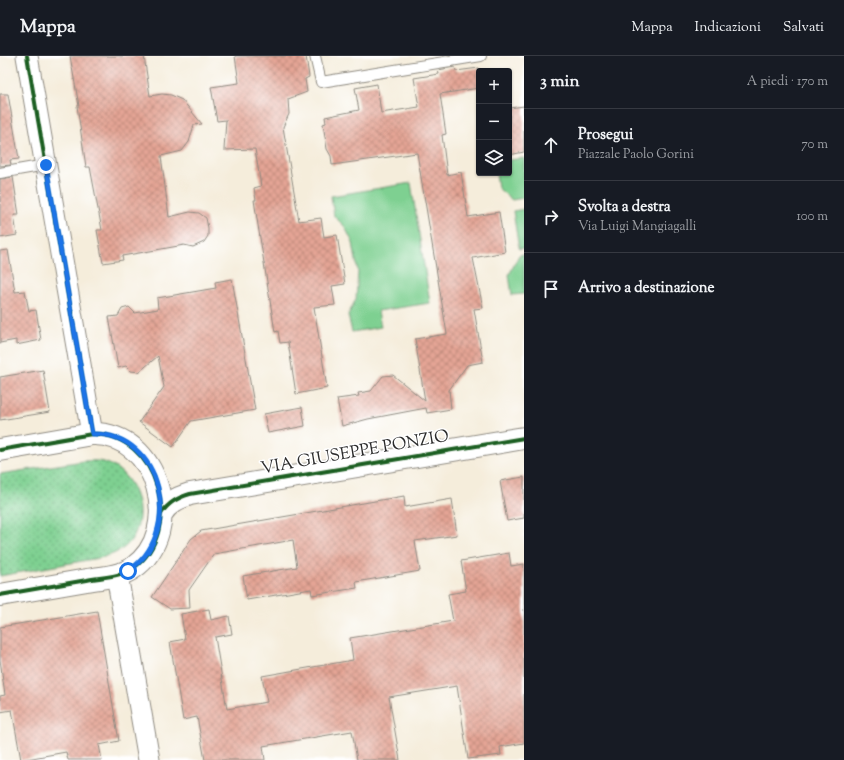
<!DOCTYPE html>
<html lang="it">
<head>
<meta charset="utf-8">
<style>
	body { margin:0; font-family:"Sorts Mill Goudy",serif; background:#20242c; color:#f1f3f6 }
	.controls { position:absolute; right:12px; top:12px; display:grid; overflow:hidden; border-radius:4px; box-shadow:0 1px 3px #0004 }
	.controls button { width:36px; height:36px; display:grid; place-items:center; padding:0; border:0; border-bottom:1px solid #363941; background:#171b24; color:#f1f3f6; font:20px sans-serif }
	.stop { position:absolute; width:12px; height:12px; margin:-9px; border:3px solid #1a73e8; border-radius:50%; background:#fff }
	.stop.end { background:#1a73e8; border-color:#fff; box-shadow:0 1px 4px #0008 }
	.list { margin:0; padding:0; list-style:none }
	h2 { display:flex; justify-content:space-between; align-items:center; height:52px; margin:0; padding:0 16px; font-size:17px }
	h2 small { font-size:13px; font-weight:400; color:#9ea1a6 }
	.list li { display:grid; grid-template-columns:26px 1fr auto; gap:12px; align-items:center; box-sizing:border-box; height:72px; padding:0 16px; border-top:1px solid #363941 }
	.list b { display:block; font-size:15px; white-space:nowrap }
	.list p { margin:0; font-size:13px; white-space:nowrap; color:#9ea1a6 }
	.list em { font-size:13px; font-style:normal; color:#9ea1a6 }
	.icon { flex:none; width:22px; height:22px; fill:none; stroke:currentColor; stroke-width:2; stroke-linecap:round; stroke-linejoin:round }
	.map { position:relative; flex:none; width:524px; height:704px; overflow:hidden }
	header { display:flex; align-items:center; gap:24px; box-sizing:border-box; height:56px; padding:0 20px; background:#171b24; border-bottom:1px solid #363941 }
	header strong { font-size:19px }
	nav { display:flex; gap:22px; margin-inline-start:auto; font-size:14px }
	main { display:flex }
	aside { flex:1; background:#171b24 }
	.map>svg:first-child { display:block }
</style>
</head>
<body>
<header>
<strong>Mappa</strong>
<nav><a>Mappa</a><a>Indicazioni</a><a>Salvati</a></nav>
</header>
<main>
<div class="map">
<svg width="524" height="704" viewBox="0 0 524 704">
	<defs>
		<pattern id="park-dots" width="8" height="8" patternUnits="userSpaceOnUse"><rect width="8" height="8" fill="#7ed091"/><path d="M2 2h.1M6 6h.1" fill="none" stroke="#67a977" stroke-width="1.8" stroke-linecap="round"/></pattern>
		<pattern id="building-cross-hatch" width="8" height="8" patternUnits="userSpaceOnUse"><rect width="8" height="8" fill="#e4a494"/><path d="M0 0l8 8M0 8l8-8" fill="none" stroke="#b98679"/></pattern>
	</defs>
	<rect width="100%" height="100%" fill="#fff"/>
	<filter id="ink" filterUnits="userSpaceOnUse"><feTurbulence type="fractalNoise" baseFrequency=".025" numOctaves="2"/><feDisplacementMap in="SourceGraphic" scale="8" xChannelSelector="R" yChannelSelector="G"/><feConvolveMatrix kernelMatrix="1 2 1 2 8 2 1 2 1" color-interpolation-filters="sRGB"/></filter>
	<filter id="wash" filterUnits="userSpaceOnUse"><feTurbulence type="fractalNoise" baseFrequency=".012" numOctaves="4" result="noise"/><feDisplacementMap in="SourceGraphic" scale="16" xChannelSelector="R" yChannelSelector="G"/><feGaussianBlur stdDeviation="0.9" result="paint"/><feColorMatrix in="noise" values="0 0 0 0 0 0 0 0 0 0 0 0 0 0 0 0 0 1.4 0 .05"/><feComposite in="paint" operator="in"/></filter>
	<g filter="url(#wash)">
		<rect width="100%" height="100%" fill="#f5eddb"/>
		<!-- grass -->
		<path fill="#7ed091" stroke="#547e5e" d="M 524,102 L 524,142 L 512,144 L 498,132 L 496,117 L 509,117 L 509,104 Z
			M 411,127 L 430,247 L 378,255 L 381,271 L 352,276 L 348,259 L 356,243 L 358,216 L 353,187 L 345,171 L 334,160 L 331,140 Z
			M 524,153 L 524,192 L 519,193 L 513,155 Z
			M 524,198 L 524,238 L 512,239 L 509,219 L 519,199 Z"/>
		<!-- park -->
		<path fill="url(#park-dots)" stroke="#547e5e" d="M 83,405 C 90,405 100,404 107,407 C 138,419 151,466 126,490 C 119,496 111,499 104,501 L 0,520 L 0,418 Z"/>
		<g id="blocks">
			<!-- building -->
			<path fill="url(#building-cross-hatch)" d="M 70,0 L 144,0 L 150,40 L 162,38 L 171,39 L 182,44 L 202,68 L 194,69 L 189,86 L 182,95 L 161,100 L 169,161 L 190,156 L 199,157 L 206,162 L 208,172 L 208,180 L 204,186 L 193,191 L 184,189 L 122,200 L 123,204 L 103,207 L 97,174 L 102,174 L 90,111 L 86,111 L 77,50 L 79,50 Z
				M 235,0 L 306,0 L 309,21 L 305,23 L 307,36 L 288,43 L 289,58 L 283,71 L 299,165 L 321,162 L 324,181 L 337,179 L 345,228 L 332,230 L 335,249 L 314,251 L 327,332 L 296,338 L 288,286 L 280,287 L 278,275 L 275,276 L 254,144 L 256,144 L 254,132 L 261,130 L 255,93 L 224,94 L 226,64 L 217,65 L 211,31 L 239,27 Z
				M 455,11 L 456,15 L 479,12 L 479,32 L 440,38 L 446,78 L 442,79 L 447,119 L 461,116 L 468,161 L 499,156 L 505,196 L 473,202 L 483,252 L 474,253 L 483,306 L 467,309 L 449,334 L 451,353 L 427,357 L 426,352 L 368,363 L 342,370 L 337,343 L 359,340 L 358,337 L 371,335 L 383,320 L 393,319 L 425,345 L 415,283 L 447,278 L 417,97 L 332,109 L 331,100 L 327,93 L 323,68 L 326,67 L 325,61 L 359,54 L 355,32 L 377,28 L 381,57 L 419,51 L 414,22 L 439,18 L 438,14 Z
				M 0,38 L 8,38 L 19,103 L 10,104 L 11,109 L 0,110 Z
				M 524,50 L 524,96 L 509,99 L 509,52 Z
				M 13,121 L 19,159 L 14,159 L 17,179 L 0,182 L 0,123 Z
				M 8,194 L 15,236 L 25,235 L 29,255 L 36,254 L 41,284 L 16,289 L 16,284 L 0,287 L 0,195 Z
				M 232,223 L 255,354 L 191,365 L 173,391 L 139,366 L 164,331 L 158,300 L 139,316 L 131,315 L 126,310 L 118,312 L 109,261 L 118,260 L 122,253 L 129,251 L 135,257 L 158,253 L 157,242 L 216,232 L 215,226 Z
				M 43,314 L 50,356 L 0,364 L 0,321 Z
				M 302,351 L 305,370 L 268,377 L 264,358 Z
				M 524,421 L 524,462 L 507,465 L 500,425 Z
				M 404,440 L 405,451 L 452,443 L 457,479 L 415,485 L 420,515 L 356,526 L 357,532 L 312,539 L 311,533 L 247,544 L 243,520 L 297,511 L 293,484 L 214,498 L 189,534 L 190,552 L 170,553 L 152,541 L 191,483 L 201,475 Z
				M 509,497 L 511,510 L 524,508 L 524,687 L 500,691 L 501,699 L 468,703 L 457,630 L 389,641 L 400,704 L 357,704 L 352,675 L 263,690 L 265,704 L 205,704 L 197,661 L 183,664 L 170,586 L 185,583 L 181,558 L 209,553 L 211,564 L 229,560 L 232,578 L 215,581 L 227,653 L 267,646 L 262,620 L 353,604 L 350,582 L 453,565 L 448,538 L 466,535 L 461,505 Z
				M 97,555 L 119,685 L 99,689 L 102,704 L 68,704 L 66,696 L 21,704 L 12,654 L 0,656 L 0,640 L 5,639 L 0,604 L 0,571 Z"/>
		</g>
	</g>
	<g filter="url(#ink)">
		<use href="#blocks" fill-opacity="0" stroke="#908c83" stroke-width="1"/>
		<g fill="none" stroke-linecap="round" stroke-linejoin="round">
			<defs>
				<path id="lane" d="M 315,0 L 321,26 L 481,0
					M 0,117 L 46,109"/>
				<path id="street" d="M 27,0 L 92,378
					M 117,519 L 149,704"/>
				<path id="secondary" d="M 0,394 L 92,378 C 158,376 186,475 133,512 C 121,521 102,521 87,524 C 58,529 29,534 0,539
					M 161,458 C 168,447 177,442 190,438 L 524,382"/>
			</defs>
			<!-- lane casing -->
			<use href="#lane" stroke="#908c83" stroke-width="12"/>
			<!-- street casing -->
			<use href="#street" stroke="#908c83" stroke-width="23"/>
			<!-- secondary casing -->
			<use href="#secondary" stroke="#908c83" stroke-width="24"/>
			<!-- lane -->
			<use href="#lane" stroke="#fff" stroke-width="10"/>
			<!-- street -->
			<use href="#street" stroke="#fff" stroke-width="21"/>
			<!-- secondary -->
			<use href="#secondary" stroke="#fff" stroke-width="22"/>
			<defs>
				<path id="cycleway" d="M 27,0 L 92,378
					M 0,394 L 92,378 C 158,376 186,475 133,512 C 121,521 102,521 87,524 C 58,529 29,534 0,539
					M 161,458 C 168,447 177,442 190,438 L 524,382"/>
			</defs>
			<!-- cycleway casing -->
			<use href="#cycleway" stroke="#fff" stroke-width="6"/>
			<!-- cycleway -->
			<use href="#cycleway" stroke="#1b5e20" stroke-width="4"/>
		</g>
	</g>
	<g fill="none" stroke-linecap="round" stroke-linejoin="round" filter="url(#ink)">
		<!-- route -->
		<path stroke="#1a73e8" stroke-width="5" d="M 46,109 L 92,378 C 163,376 185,478 128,515"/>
	</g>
	<g text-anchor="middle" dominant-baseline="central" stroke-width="3" stroke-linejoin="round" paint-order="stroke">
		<!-- street labels -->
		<g font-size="17" fill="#2b2b2b" stroke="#fff">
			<text transform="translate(355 397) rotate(-10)">VIA GIUSEPPE PONZIO</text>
		</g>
	</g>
</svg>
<div class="controls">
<button>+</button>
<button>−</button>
<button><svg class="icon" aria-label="layers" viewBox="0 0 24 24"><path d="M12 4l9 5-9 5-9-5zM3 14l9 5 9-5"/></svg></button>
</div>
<div class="stop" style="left:128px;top:515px"></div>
<div class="stop end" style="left:46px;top:109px"></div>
</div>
<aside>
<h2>3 min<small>A piedi · 170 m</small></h2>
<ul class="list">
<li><svg class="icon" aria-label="ahead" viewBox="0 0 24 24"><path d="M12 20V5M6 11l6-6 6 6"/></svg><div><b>Prosegui</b><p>Piazzale Paolo Gorini</p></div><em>70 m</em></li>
<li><svg class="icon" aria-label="right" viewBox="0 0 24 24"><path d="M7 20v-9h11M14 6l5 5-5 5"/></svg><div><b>Svolta a destra</b><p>Via Luigi Mangiagalli</p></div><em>100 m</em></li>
<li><svg class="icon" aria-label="arrive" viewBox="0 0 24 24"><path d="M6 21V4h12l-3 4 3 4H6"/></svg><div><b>Arrivo a destinazione</b></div></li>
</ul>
</aside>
</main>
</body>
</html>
